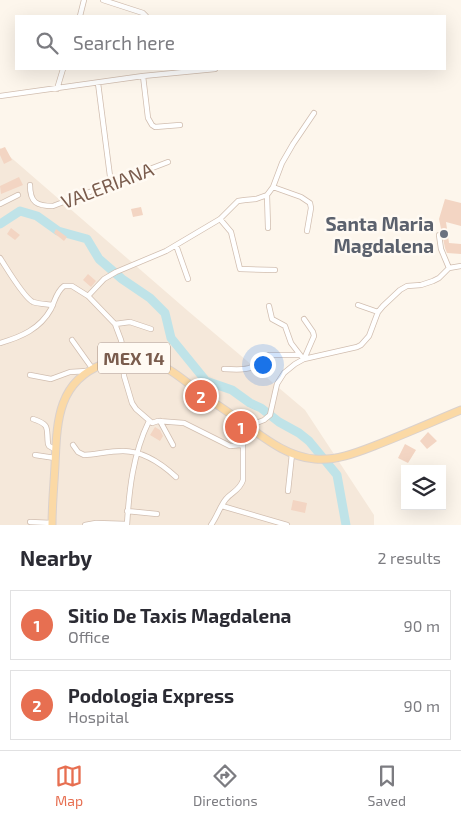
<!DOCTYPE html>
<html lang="en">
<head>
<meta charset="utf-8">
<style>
	body { margin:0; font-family:"Exo 2",sans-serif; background:#f7f7f7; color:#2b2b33 }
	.controls { position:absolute; right:15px; bottom:15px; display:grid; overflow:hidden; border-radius:0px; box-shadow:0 5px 20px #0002 }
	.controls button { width:45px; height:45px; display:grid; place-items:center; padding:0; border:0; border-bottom:1px solid #e1e1e2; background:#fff; color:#2b2b33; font:25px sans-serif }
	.you { position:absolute; left:262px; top:364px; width:18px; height:18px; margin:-12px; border:4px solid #fff; border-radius:50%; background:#1a73e8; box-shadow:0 0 0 8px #1a73e833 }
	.badge { display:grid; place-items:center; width:32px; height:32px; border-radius:50%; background:#e76f51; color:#fff; font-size:16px; font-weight:700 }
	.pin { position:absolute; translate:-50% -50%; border:2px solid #fff; box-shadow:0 1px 5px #0006 }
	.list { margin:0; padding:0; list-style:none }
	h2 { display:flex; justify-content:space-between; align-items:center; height:65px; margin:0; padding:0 20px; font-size:21px }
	h2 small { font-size:16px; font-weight:400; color:#7c7c81 }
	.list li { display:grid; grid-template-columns:32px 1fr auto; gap:15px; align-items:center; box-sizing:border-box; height:70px; margin:0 10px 10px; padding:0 10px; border:1px solid #e1e1e2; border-radius:0px }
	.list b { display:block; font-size:19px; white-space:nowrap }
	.list p { margin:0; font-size:16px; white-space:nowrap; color:#7c7c81 }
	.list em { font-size:16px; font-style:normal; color:#7c7c81 }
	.icon { flex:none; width:28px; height:28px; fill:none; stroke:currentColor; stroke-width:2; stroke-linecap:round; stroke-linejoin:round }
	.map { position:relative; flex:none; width:461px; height:525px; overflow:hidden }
	.search { position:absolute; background:#fff; box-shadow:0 5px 20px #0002; left:15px; right:15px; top:15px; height:55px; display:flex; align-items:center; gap:12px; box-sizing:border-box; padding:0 18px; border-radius:0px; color:#7c7c81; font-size:19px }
	.sheet { height:225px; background:#fff }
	nav { display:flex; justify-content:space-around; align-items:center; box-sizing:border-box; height:70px; border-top:1px solid #e1e1e2; background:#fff; font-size:14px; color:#7c7c81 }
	nav a { display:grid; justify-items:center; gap:2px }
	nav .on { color:#e76f51 }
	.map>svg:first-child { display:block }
</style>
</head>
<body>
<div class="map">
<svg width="461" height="525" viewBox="0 0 461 525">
	<rect width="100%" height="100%" fill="#fdf6ec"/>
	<!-- residential -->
	<path fill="#f5e8da" d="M 0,148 L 188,311 L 305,410 L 374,515 L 374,525 L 0,525 Z"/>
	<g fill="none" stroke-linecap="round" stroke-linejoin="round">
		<!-- river -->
		<path stroke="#bfe3e8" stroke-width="9" d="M 0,224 L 20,211 L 37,216 L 58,231 L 87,239 L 99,259 L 122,279 L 150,298 L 165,313 L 171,338 L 206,381 L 232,390 L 250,403 L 261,408 L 279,422 L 299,433 L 309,441 L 337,475 L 346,525"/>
	</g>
	<!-- building -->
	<path fill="#f3d5c3" d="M 5,147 L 12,160 L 4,164 L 0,155 L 0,149 Z
		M 19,177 L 23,185 L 1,194 L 0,186 Z
		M 445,199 L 461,203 L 461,226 L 446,222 L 449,243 L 461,244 L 461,254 L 447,253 L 445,248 L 439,219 Z
		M 141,207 L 143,215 L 133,217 L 131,209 Z
		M 11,228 L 20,235 L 15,240 L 7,234 Z
		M 56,229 L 67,237 L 64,241 L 54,233 Z
		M 88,274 L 96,281 L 91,287 L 83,280 Z
		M 155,427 L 160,430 L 163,436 L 160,441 L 150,435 Z
		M 428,432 L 437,441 L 427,449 L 420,441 Z
		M 405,444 L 416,450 L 408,463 L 398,458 Z
		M 293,500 L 307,503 L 305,513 L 291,510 Z"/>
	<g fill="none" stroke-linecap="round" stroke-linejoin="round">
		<defs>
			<path id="minor" d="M 103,0 L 143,13 L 146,16
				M 80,16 L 84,0
				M 143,76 L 148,118 L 152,125 L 155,127 L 180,125
				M 98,83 L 111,184
				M 57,89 L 63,69
				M 0,96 L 143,76 L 215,69
				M 30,185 C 30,203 37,206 53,206 L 168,162
				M 273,187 L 301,197 L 310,203 L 311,208 L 307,231
				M 267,195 L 268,228
				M 0,204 L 18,195
				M 220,219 L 231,232 L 240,269 L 275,270
				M 439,235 L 441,249 L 449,268
				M 176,245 L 188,279
				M 0,258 C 6,267 24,298 33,302 C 39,304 46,304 53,305
				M 88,296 L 104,279 L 116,272 L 166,251 L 220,219 L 238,201 L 245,200 L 256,199 L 267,195 L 273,187 L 282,163 L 293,144 L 314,113
				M 358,305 L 378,312
				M 269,306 L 272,319 L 285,326 L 291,343 L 301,356
				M 115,324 L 130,322 L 151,329
				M 72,340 L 92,368
				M 0,343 C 21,337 40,329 51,309 C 55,301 56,292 64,286 L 72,286 L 88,296 L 115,324 L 121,340 L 123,349 L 124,376 L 132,403 L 136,409 L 151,422
				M 304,359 L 314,336 L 313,332 L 304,319
				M 224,369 C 233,369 244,371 252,367 C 258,363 262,358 269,355 L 300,355
				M 30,375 L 51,379 L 70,372 L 87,371
				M 33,419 C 51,425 46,428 48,444 L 49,446 L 56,450
				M 160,421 L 173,445
				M 73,445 L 78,452 L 84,455 C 97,454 110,451 123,451 C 143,451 162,464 176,477
				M 35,455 L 55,458
				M 288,491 L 292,454
				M 222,506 L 287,525
				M 127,511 L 157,514
				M 30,522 L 52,523
				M 85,525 L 96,523 L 127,524
				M 127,525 C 129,490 133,454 149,421 L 152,423 L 158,421 L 184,423 L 230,446 L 241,445 L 251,425 L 264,420 L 270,415 L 277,384 L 284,373 L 295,364 L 304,359 L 357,347 L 361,345 L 369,336 L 378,312 L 383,306 L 400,290 L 407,286 L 421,285 L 433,281 L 439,278 L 449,268 L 461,266
				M 211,525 C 217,517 220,506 226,499 C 232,492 240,490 243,480 L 243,443"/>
			<path id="primary" d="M 52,525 C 52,505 54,485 55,465 C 57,422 57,382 103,364 C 117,358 133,356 148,360 C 167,365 186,382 202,394 C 214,403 227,411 239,420 C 262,436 286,457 315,459 C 335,461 356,453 374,446 C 403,435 432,422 461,410"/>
		</defs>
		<!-- minor casing -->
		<use href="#minor" stroke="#d1beb0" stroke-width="6"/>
		<!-- primary casing -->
		<use href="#primary" stroke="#dad1cd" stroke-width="9"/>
		<!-- minor -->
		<use href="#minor" stroke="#fff" stroke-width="4.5"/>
		<!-- primary -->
		<use href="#primary" stroke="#fbd9a5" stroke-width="7"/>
	</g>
	<!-- markers -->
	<circle fill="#6b7280" stroke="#fffaf3" stroke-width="2" cx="444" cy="234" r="5"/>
	<g text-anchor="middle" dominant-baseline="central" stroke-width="5" stroke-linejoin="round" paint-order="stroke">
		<!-- shield labels -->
		<rect fill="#fffaf3" stroke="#a28b7f" stroke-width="1" x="98" y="342.5" width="72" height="31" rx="4"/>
		<g font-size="18" font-weight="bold" fill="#7a5c4d">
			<text x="134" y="358">MEX 14</text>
		</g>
		<!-- street labels -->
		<g font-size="19" fill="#7a5c4d" stroke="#fffaf3">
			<text transform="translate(107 185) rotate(-21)">VALERIANA</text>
		</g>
		<!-- worship labels -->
		<g font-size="19" font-weight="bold" fill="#5b616d" stroke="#fffaf3" text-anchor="end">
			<text x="434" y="223">Santa Maria<tspan x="434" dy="22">Magdalena</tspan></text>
		</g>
	</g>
</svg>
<div class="controls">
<button><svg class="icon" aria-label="layers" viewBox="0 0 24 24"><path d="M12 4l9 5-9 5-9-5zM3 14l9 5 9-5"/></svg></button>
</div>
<div class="you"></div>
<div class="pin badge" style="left:241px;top:427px">1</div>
<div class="pin badge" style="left:201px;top:396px">2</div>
<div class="search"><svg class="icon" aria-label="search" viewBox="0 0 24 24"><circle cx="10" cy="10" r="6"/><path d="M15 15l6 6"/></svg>Search here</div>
</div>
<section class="sheet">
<h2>Nearby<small>2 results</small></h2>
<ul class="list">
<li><span class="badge">1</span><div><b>Sitio De Taxis Magdalena</b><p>Office</p></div><em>90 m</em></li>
<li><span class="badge">2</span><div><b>Podologia Express</b><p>Hospital</p></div><em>90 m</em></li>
</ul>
</section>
<nav>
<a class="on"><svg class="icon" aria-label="map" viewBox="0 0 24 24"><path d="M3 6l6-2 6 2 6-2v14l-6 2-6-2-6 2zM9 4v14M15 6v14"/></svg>Map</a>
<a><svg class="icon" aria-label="directions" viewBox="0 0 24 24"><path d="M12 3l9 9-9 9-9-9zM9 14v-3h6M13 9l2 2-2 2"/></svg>Directions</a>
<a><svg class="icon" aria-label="saved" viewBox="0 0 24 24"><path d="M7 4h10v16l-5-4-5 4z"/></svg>Saved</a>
</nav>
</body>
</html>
